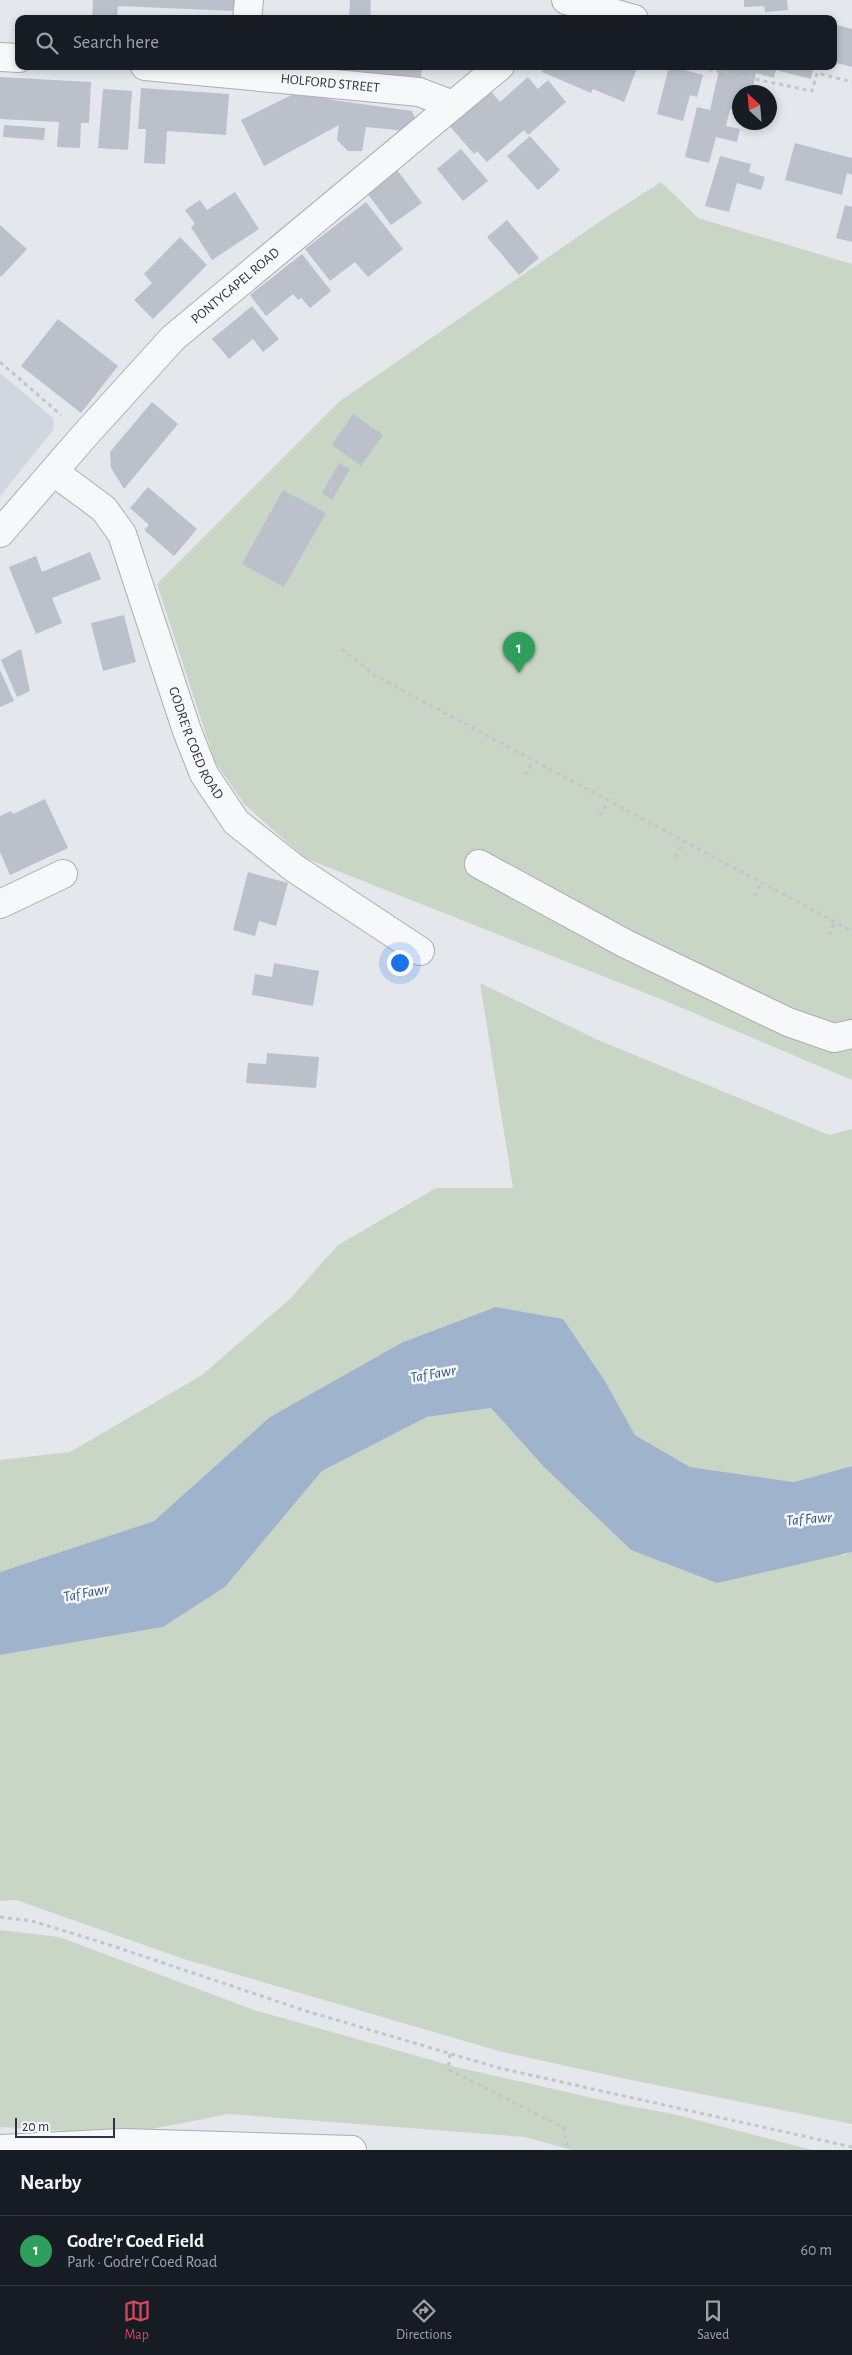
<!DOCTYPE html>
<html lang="en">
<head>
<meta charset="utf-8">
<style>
	body { margin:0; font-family:"Alegreya Sans",sans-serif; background:#20242c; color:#f1f3f6 }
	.compass { position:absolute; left:732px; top:85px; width:45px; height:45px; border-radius:50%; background:#171b24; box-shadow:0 2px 8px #0003; rotate:334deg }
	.scale { position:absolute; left:15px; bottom:12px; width:100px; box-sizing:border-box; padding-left:5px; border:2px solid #2b3445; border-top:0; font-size:14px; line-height:18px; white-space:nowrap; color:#2b3445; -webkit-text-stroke:4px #f4f6f9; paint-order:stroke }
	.you { position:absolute; left:399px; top:962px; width:18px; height:18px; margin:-12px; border:4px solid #fff; border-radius:50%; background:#1a73e8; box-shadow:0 0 0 8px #1a73e833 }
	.badge { display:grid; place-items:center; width:32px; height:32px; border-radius:50%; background:#d1495b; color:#fff; font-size:16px; font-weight:700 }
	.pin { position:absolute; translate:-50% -41px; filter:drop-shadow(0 1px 2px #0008) }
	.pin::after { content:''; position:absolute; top:26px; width:18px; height:15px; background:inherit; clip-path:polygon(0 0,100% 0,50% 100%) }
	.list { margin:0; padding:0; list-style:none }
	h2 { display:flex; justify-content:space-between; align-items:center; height:65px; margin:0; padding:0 20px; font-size:21px }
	h2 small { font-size:16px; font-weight:400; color:#9ea1a6 }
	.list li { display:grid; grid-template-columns:32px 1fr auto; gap:15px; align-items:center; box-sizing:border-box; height:70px; padding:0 20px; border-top:1px solid #363941 }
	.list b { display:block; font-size:19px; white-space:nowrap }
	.list p { margin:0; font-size:16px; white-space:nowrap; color:#9ea1a6 }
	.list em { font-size:16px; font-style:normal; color:#9ea1a6 }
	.icon { flex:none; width:28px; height:28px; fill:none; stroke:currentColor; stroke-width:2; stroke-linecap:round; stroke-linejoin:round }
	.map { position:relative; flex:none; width:852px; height:2150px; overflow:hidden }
	.search { position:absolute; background:#171b24; box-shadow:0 2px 8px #0003; left:15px; right:15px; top:15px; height:55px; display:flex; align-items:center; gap:12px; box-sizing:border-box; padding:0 18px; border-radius:10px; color:#9ea1a6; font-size:19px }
	.sheet { height:135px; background:#171b24 }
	nav { display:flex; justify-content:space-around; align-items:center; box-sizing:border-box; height:70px; border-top:1px solid #363941; background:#171b24; font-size:14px; color:#9ea1a6 }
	nav a { display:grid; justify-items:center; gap:2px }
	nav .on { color:#d1495b }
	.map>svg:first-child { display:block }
</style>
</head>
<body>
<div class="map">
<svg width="852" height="2150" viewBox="0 0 852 2150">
	<rect width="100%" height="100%" fill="#e4e7ec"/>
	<!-- built -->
	<path fill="#d2d6de" d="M 0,373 L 53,418 L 54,429 L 0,496 Z"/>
	<!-- green -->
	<path fill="#c9d6c5" d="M 661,182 L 698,218 L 852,264 L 852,1080 L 663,1000 L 305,858 L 245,805 L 215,762 L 157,584 L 340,401 L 605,218 Z
		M 480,983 L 598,1040 L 829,1135 L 852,1129 L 852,1466 L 794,1482 L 690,1467 L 635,1435 L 605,1381 L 401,1343 L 270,1417 L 154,1521 L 0,1572 L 0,1460 L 70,1452 L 202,1375 L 290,1299 L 338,1245 L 436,1188 L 513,1188 Z
		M 491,1408 L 544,1467 L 631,1550 L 844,1555 L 852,1552 L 852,2124 L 631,2080 L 502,2052 L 184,1959 L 16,1900 L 0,1901 L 0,1655 L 163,1627 L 225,1587 L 322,1471 L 427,1417 Z
		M 0,1930 L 59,1937 L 254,2010 L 456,2067 L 624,2105 L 673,2114 L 812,2150 L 572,2150 L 525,2137 L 229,2114 L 125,2134 L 0,2127 Z"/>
	<!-- water -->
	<path fill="#9fb4cc" d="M 496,1307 L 563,1319 L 605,1381 L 635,1435 L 690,1467 L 794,1482 L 852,1466 L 852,1552 L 717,1583 L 631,1550 L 544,1467 L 491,1408 L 427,1417 L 322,1471 L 225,1587 L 163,1627 L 0,1655 L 0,1572 L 154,1521 L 270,1417 L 401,1343 Z"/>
	<!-- building -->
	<path fill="#bbc0ca" d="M 93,0 L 236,0 L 235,11 L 118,6 L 117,19 L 92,19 Z
		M 350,0 L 371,0 L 370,19 L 349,19 Z
		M 744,0 L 787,0 L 788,10 L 765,12 L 764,6 L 744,7 Z
		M 833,24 L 852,29 L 852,67 L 833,62 Z
		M 346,66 L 422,66 L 421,77 L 345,72 Z
		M 544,66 L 638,66 L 624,102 L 593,89 L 591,93 L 542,72 Z
		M 669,66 L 703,75 L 697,97 L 690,95 L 683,121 L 657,114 Z
		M 720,66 L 814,66 L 811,79 L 776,70 L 774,78 L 756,73 L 752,92 L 740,92 L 740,111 L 730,109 L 726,126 L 740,129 L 737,142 L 716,137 L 709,163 L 685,157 L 697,107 L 710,110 Z
		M 0,77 L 91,82 L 89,123 L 81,123 L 80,148 L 57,147 L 59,122 L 0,119 Z
		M 528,77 L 538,89 L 548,80 L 566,102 L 528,135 L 524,130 L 487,162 L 477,151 L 474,154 L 447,123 L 488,88 L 500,102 Z
		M 141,88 L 229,94 L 226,135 L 167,131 L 165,164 L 144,163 L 146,129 L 138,129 Z
		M 103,89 L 132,91 L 128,150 L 98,148 Z
		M 298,92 L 333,100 L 412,111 L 416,121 L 406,131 L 366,127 L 362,151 L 348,151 L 337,140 L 339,125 L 264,166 L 241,120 Z
		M 4,125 L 45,128 L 44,140 L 3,137 Z
		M 530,136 L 560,170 L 538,190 L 507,156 Z
		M 795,143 L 852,158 L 852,175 L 847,173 L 842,195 L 785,180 Z
		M 461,149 L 488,181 L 463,201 L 437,169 Z
		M 720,156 L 751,164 L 749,172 L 765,177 L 761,190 L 737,183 L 729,212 L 705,206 Z
		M 397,170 L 422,203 L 391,225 L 367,193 Z
		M 235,192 L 259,229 L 212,260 L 191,227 L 195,224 L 185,210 L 200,200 L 207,210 Z
		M 366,202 L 403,249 L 368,277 L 355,262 L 330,281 L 305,249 Z
		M 845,205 L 852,207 L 852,242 L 836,238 Z
		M 507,220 L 539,258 L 519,275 L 487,237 Z
		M 0,225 L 27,249 L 1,277 L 0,275 Z
		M 180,237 L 207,265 L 153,319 L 134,300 L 152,283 L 144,274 Z
		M 302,254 L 331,291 L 310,308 L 301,298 L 298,300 L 293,294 L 266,316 L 250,295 Z
		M 252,306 L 279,339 L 263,352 L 253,339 L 229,359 L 212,339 Z
		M 58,319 L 118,366 L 81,413 L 21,366 Z
		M 152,402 L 178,424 L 124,489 L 111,468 L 110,452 Z
		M 353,414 L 383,435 L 361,466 L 332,445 Z
		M 339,463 L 350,469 L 332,500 L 322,493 Z
		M 148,487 L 197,529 L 174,556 L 144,530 L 149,525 L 130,508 Z
		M 283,490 L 326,513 L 284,587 L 242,564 Z
		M 90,552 L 101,579 L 52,598 L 62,623 L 36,634 L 9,567 L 36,556 L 42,572 Z
		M 124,615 L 136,662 L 103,671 L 91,623 Z
		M 21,649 L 30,691 L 17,697 L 1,660 Z
		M 0,670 L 14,701 L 0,707 Z
		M 45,799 L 68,848 L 10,875 L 0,852 L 0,816 L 11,811 L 13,814 Z
		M 248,872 L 288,883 L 276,926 L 259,921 L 255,936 L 233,930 Z
		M 274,963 L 319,971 L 313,1006 L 252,995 L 255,974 L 272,977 Z
		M 267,1053 L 319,1057 L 316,1088 L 246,1083 L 248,1063 L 266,1064 Z"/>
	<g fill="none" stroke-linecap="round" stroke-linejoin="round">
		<defs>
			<g id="minor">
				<path d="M 566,0 L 634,19"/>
				<path d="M 247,19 L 249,0"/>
				<path d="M 0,57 L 19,58"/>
				<path id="s1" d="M 145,66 L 419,92 L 453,105"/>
				<path id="s2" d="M 54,472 L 104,509 L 122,534 L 187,731 L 204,774 L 236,822 L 294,868 L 420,951"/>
				<path id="s3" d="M 0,533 L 85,435 L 173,338 L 500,66"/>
				<path d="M 479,864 L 626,944 L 788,1022 L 834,1038 L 852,1034"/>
				<path d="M 0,904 L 63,874"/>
				<path d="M 0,2149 L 123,2143 L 352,2150"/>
			</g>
		</defs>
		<!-- minor casing -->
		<use href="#minor" stroke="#a9aeb7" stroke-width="30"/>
		<!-- path -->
		<path stroke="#c2c5cb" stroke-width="3" stroke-dasharray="4 4" stroke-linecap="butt" d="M 693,66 L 812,91 L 817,73 L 852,82
			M 0,362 L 61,415
			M 342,649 L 374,675 L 852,931
			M 525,775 L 533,762
			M 600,816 L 608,802
			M 675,857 L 684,841
			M 754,896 L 761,883
			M 829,935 L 835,922
			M 0,1917 L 32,1921 L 110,1945 L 306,2011 L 499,2068 L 852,2147
			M 450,2054 L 448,2069 L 564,2128 L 568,2150"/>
		<!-- minor -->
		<use href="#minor" stroke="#f7f8fa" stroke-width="28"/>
	</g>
	<g text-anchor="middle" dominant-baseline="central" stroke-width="5" stroke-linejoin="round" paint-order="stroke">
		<!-- street labels -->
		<g font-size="14" fill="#2b3445" stroke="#f4f6f9">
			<text stroke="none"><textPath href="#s1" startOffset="186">HOLFORD STREET</textPath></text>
			<text stroke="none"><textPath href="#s3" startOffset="342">PONTYCAPEL ROAD</textPath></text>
			<text stroke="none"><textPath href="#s2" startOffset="315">GODRE'R COED ROAD</textPath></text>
		</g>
		<!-- water labels -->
		<g font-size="15" font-style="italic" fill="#34527a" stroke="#f4f6f9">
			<text transform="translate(433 1374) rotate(-10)">Taf Fawr</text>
			<text transform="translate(809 1519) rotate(-5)">Taf Fawr</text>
			<text transform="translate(86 1593) rotate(-11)">Taf Fawr</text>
		</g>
	</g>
</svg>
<svg class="compass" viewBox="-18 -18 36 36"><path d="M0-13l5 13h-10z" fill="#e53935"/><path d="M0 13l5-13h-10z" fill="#9ea1a6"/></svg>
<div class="scale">20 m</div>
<div class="you"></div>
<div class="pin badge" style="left:519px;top:673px;background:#2e9e5b">1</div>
<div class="search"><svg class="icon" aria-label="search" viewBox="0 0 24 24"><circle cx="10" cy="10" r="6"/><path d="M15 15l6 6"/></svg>Search here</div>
</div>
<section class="sheet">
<h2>Nearby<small></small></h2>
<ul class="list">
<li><span class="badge" style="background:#2e9e5b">1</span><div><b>Godre'r Coed Field</b><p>Park · Godre'r Coed Road</p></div><em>60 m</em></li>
</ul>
</section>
<nav>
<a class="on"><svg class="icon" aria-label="map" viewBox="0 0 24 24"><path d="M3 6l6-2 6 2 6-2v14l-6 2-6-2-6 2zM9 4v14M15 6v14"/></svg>Map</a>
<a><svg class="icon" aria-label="directions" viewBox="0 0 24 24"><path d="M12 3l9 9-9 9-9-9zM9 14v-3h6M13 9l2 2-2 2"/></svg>Directions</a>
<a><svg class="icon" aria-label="saved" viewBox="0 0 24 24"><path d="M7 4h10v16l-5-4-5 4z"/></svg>Saved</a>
</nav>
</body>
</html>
